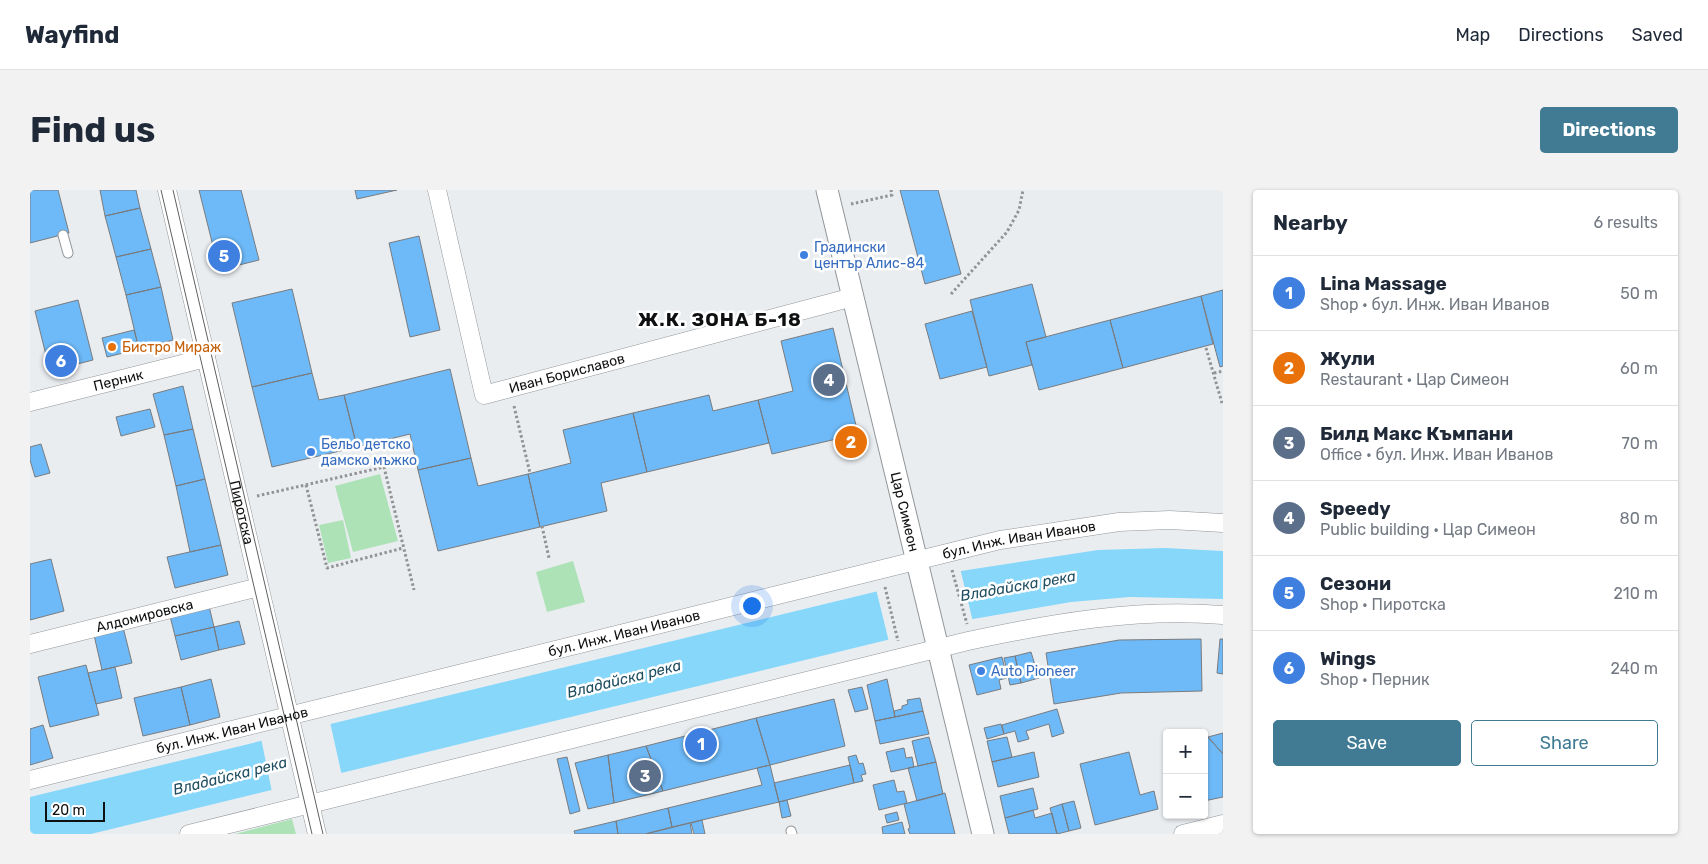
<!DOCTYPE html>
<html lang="en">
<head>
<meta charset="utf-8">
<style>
	body { margin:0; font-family:Rubik,sans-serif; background:#f2f2f3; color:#1f2937 }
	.controls { position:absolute; right:15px; bottom:15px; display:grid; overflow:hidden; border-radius:5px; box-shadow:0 1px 4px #0004 }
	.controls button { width:45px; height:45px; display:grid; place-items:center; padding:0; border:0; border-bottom:1px solid #e0e1e3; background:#fff; color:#1f2937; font:25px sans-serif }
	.scale { position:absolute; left:15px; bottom:12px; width:60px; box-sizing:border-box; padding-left:5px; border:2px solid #0f1011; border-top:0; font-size:14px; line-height:18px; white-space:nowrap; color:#0f1011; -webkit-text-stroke:4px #fff; paint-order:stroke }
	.you { position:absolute; left:721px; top:415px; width:18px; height:18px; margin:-12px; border:4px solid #fff; border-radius:50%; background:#1a73e8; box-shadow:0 0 0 8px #1a73e833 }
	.badge { display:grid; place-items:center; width:32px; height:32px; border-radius:50%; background:#407b93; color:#fff; font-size:16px; font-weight:700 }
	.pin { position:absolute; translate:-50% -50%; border:2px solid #fff; box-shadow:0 1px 5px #0006 }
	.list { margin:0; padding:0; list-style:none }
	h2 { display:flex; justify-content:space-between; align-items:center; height:65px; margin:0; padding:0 20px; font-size:21px }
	h2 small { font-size:16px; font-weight:400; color:#747a83 }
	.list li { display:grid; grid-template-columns:32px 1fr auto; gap:15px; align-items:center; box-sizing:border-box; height:75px; padding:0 20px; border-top:1px solid #e0e1e3 }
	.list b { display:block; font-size:19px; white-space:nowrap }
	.list p { margin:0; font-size:16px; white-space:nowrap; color:#747a83 }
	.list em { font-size:16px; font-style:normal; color:#747a83 }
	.actions { display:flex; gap:10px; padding:15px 20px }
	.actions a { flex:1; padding:11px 0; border:1px solid #407b93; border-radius:5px; text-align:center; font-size:18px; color:#407b93 }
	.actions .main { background:#407b93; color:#fff }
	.map { position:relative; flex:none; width:1193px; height:644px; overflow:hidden; border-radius:5px }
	header { display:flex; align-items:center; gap:30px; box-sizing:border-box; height:70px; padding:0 25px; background:#fff; border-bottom:1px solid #e0e1e3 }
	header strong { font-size:24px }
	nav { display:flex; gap:28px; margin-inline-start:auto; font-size:18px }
	.intro { display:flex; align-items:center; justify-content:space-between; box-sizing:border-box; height:120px; padding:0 30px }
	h1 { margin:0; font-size:35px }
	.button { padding:12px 22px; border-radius:5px; background:#407b93; color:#fff; font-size:18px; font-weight:700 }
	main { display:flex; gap:30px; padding:0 30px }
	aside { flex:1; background:#fff; border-radius:5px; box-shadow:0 1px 4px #0004 }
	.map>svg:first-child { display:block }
</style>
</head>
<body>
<header>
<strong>Wayfind</strong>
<nav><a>Map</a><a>Directions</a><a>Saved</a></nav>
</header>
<div class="intro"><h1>Find us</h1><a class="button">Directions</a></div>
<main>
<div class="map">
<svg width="1193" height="644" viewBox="0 0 1193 644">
	<rect width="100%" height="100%" fill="#eaedf0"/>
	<!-- green -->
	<path fill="#ade2b7" d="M 350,284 L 368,351 L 323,362 L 305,296 Z
		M 313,330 L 321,368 L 298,373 L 289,335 Z
		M 543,371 L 555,412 L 517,422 L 506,382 Z
		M 262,629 L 266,644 L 205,644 Z"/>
	<!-- water -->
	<path fill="#86d7fa" d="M 1135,358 L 1193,361 L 1193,409 L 1100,407 L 1041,412 L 943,429 L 61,644 L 0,644 L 0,607 L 931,381 L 1068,360 Z"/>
	<!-- pier -->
	<path fill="#eaedf0" d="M 930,378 L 943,432 L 859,452 L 846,399 Z
		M 300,532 L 312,586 L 242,602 L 231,548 Z"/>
	<!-- building -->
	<path fill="#6ebaf8" stroke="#797b7e" d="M 0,0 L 28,0 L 39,43 L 0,53 Z
		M 70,0 L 106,0 L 110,18 L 75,26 Z
		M 169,0 L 211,0 L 229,70 L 189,80 Z
		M 325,0 L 367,0 L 327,9 Z
		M 870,0 L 908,0 L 931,84 L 895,94 Z
		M 110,18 L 121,59 L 86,67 L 75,26 Z
		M 389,46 L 410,140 L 380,147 L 359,53 Z
		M 121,59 L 131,97 L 96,105 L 86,67 Z
		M 1002,94 L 1016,147 L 996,152 L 1002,175 L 959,186 L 940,110 Z
		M 131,97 L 143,150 L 109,159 L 96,105 Z
		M 262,99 L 282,183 L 222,197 L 202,113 Z
		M 1193,100 L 1193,176 L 1190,177 L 1171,106 Z
		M 1171,106 L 1183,154 L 1093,178 L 1080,130 Z
		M 48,110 L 63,170 L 20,181 L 5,121 Z
		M 942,121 L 957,177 L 910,189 L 895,134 Z
		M 1080,130 L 1093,178 L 1009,200 L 996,152 Z
		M 803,138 L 828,244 L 742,264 L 728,210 L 763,201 L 751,151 Z
		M 104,140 L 109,159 L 77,167 L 72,148 Z
		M 420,179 L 441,268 L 388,280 L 380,244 L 327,257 L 314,205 Z
		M 282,183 L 289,210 L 314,205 L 327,257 L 242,277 L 222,197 Z
		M 153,196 L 163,239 L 134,245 L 123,204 Z
		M 679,205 L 683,221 L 728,210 L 739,253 L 617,282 L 603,223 Z
		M 120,219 L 125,237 L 91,246 L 86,227 Z
		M 603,223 L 617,282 L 571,293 L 577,321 L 510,337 L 498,284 L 541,273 L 533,240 Z
		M 163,239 L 175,289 L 146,296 L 134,245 Z
		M 11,254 L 20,283 L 5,287 L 0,270 L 0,257 Z
		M 441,268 L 448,296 L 498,284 L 510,337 L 408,361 L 388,280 Z
		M 175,289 L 191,355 L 160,362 L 146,296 Z
		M 191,355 L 198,385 L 145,398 L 137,367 Z
		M 21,369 L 34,421 L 0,430 L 0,374 Z
		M 179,416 L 184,437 L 145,446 L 140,426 Z
		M 209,431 L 215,454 L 189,460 L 184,437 Z
		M 93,437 L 102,473 L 72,480 L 64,445 Z
		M 184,437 L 189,460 L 151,470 L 145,446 Z
		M 1171,449 L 1172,501 L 1091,503 L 1024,514 L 1016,463 L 1089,450 Z
		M 1190,449 L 1193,449 L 1193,484 L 1187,483 Z
		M 1001,462 L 1009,488 L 991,493 L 985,466 Z
		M 985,466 L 991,493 L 980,495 L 974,468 Z
		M 972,467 L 977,488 L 969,490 L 971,499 L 947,505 L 939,475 Z
		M 56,475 L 69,525 L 20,537 L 8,487 Z
		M 85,477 L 92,508 L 66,514 L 58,483 Z
		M 181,489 L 190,527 L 160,535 L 151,497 Z
		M 857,489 L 865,527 L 845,531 L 837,495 Z
		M 151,497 L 160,535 L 113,546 L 104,508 Z
		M 832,497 L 838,519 L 825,522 L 818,500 Z
		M 890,508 L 893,521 L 865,527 L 864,521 L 872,519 L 872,516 L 878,514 L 877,510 Z
		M 804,509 L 815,556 L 740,575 L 726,528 Z
		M 1027,519 L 1034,543 L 1022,547 L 1019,534 L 996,541 L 999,549 L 988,552 L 985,541 L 974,544 L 972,535 Z
		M 893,521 L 899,544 L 850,554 L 845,531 Z
		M 726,528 L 740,575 L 633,601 L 616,556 Z
		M 971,534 L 974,544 L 957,549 L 954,538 Z
		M 13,535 L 23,568 L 0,575 L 0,539 Z
		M 1193,543 L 1193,564 L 1178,547 Z
		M 899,547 L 906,572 L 888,576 L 882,551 Z
		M 977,547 L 982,567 L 962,572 L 957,551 Z
		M 1178,547 L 1193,564 L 1193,607 L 1174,611 L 1174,548 Z
		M 616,556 L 633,601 L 584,613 L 578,565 Z
		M 874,558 L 876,568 L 882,567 L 884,577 L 861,582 L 856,562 Z
		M 1004,562 L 1009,587 L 968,597 L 962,572 Z
		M 1099,562 L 1110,605 L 1124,601 L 1128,619 L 1065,635 L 1050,574 Z
		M 578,565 L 584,613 L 558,619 L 545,573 Z
		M 826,565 L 829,574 L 833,573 L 836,584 L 831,585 L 833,591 L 824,593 L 818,567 Z
		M 537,567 L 550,621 L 540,624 L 527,569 Z
		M 906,572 L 913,604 L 887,611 L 878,578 Z
		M 740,575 L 749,612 L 642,637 L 638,618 L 732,595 L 727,578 Z
		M 820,575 L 824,593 L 749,612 L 744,593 Z
		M 864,590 L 867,602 L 874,601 L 877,613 L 849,620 L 843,595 Z
		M 1003,598 L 1008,619 L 975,628 L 970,606 Z
		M 915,603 L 925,644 L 880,644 L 878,639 L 880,638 L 874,614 Z
		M 757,610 L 761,626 L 752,628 L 749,612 Z
		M 1044,611 L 1051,638 L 1039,641 L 1032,614 Z
		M 1032,614 L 1039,641 L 1027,644 L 1020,618 Z
		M 638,618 L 642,637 L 615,644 L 588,644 L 586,631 Z
		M 1003,620 L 1005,628 L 1022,623 L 1027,644 L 979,644 L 975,628 Z
		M 867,622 L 869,630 L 857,633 L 855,625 Z
		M 672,630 L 675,644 L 664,644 L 661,633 Z
		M 586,631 L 588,644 L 545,644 L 544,641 Z
		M 872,632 L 875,644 L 853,644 L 852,637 Z
		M 660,633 L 662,644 L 616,644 Z"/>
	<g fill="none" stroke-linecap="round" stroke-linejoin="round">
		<defs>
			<path id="service" d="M 33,45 L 38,63
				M 761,641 L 762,644"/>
			<g id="minor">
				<path id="s1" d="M 137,0 L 287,644"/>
				<path id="s2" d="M 407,0 L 454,205 L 823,107"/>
				<path id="s3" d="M 0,212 L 176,168"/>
				<path id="s4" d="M 0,454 L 229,397"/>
				<path id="s5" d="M 0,590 L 970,350 L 1089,332 L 1140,330 L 1193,333"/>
				<path d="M 159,644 L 938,451 C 1022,433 1106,418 1193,425"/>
				<path d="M 1153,644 L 1193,634"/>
			</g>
			<g id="tertiary">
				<path id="s6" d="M 797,0 L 953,644"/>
			</g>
		</defs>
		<!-- service casing -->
		<use href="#service" stroke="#939699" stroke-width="11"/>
		<!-- minor casing -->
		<use href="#minor" stroke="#939699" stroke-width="19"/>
		<!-- tertiary casing -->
		<use href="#tertiary" stroke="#939699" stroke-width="23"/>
		<!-- path -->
		<path stroke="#919395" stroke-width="3" stroke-dasharray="2.5 2.5" stroke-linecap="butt" d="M 821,14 L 862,5 L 861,0
			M 921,104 L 977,42 L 989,20 L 993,0
			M 1176,158 L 1192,213
			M 1184,183 L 1193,181
			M 484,216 L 500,283
			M 276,295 L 297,378 L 373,358
			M 227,306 L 354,277 L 384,400
			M 512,336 L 519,368
			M 922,380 L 937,434
			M 855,397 L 868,451"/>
		<!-- service -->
		<use href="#service" stroke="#fff" stroke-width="9"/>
		<!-- minor -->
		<use href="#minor" stroke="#fff" stroke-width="18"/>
		<!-- tertiary -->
		<use href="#tertiary" stroke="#fff" stroke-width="21"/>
		<!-- tram -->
		<path stroke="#5e6061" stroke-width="1" d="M 131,0 L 282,644
			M 143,0 L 293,644"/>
	</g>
	<!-- markers -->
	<g fill="#3f7fe0" stroke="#fff" stroke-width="2">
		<circle cx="774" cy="65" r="5"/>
		<circle cx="281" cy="262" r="5"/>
		<circle cx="951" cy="481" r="5"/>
	</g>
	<circle fill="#e8710a" stroke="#fff" stroke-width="2" cx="82" cy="157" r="5"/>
	<g text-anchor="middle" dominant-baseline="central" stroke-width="5" stroke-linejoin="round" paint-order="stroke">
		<!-- shop labels -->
		<g font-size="14" fill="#366cbe" stroke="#fff" text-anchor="start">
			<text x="784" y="57">Градински<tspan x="784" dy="16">център Алис-84</tspan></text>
			<text x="291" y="254">Бельо детско<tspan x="291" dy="16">дамско мъжко</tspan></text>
			<text x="961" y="481">Auto Pioneer</text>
		</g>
		<!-- food labels -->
		<g font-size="14" fill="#c56008" stroke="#fff" text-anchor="start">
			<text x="92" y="157">Бистро Мираж</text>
		</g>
		<!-- street labels -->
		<g font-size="14" fill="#0f1011" stroke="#fff">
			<text stroke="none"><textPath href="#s2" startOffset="296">Иван Бориславов</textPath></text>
			<text stroke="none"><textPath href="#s3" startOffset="91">Перник</textPath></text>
			<text stroke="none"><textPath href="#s1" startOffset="331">Пиротска</textPath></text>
			<text stroke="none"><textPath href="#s6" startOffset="331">Цар Симеон</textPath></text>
			<text stroke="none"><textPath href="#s5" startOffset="1018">бул. Инж. Иван Иванов</textPath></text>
			<text stroke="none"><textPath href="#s4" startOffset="118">Алдомировска</textPath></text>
			<text stroke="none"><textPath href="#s5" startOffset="612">бул. Инж. Иван Иванов</textPath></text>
			<text stroke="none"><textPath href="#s5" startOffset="208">бул. Инж. Иван Иванов</textPath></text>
		</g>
		<!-- water labels -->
		<g font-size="15" font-style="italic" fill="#214f62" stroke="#fff">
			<text transform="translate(988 396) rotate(-10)">Владайска река</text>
			<text transform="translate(594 489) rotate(-14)">Владайска река</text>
			<text transform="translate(200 586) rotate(-14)">Владайска река</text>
		</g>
		<!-- district labels -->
		<g font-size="19" font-weight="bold" letter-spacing="1" fill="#0f1011" stroke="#fff">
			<text x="690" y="129">Ж.К. ЗОНА Б-18</text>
		</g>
	</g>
</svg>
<div class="controls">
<button>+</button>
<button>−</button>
</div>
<div class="scale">20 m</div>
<div class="you"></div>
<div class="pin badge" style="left:671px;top:554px;background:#3f7fe0">1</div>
<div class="pin badge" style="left:821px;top:252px;background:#e8710a">2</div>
<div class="pin badge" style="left:615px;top:586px;background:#5c6f8a">3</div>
<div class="pin badge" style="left:799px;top:190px;background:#5c6f8a">4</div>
<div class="pin badge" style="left:194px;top:66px;background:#3f7fe0">5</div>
<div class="pin badge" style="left:31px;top:171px;background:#3f7fe0">6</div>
</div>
<aside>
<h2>Nearby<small>6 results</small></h2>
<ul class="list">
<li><span class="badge" style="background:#3f7fe0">1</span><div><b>Lina Massage</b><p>Shop · бул. Инж. Иван Иванов</p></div><em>50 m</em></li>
<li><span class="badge" style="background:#e8710a">2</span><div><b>Жули</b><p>Restaurant · Цар Симеон</p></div><em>60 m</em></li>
<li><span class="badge" style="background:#5c6f8a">3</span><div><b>Билд Макс Къмпани</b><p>Office · бул. Инж. Иван Иванов</p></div><em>70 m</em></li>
<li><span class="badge" style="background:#5c6f8a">4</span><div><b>Speedy</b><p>Public building · Цар Симеон</p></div><em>80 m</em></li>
<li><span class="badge" style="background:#3f7fe0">5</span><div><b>Сезони</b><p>Shop · Пиротска</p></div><em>210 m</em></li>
<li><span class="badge" style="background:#3f7fe0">6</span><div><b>Wings</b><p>Shop · Перник</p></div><em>240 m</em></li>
</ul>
<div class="actions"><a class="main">Save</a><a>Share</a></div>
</aside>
</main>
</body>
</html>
